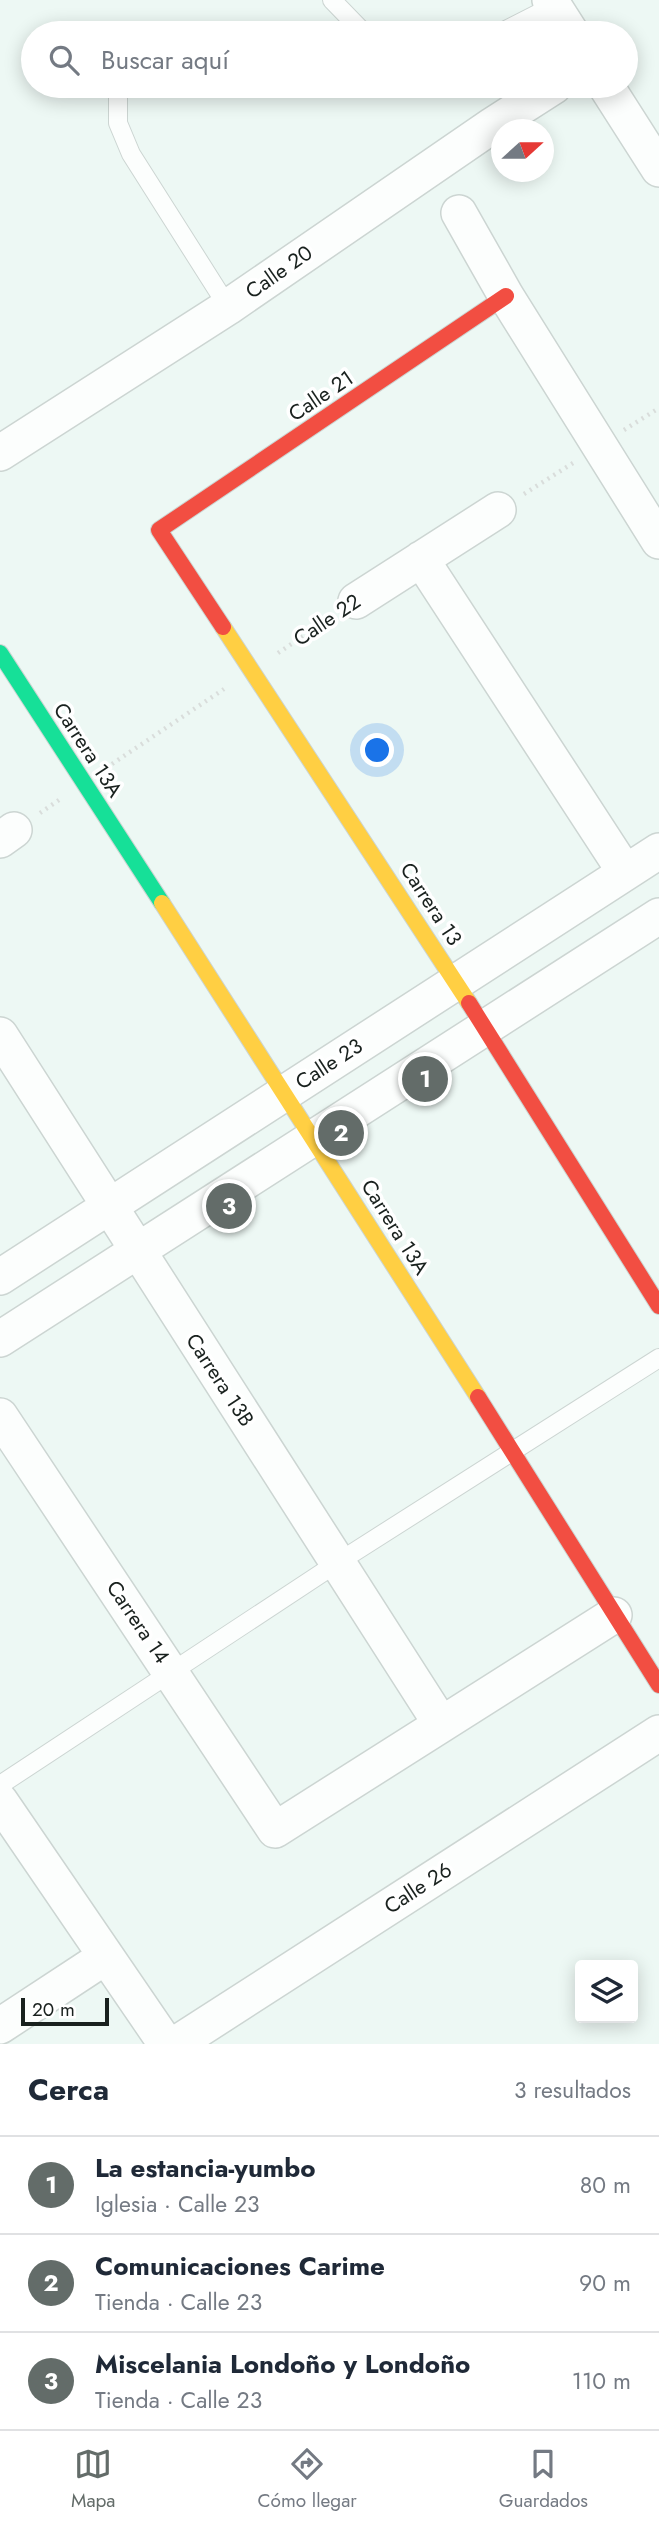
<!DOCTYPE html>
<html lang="es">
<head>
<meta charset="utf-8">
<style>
	body { margin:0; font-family:Jost,sans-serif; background:#f6f6f7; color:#1f2937 }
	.controls { position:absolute; right:21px; bottom:21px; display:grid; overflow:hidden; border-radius:7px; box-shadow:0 4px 18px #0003 }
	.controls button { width:63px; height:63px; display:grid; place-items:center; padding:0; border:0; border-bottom:2px solid #e0e1e3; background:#fff; color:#1f2937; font:35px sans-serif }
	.compass { position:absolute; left:491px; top:119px; width:63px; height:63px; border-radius:50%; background:#fff; box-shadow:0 4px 18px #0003; rotate:69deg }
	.scale { position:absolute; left:21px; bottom:18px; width:88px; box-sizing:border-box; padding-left:7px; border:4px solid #19211e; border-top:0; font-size:19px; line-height:24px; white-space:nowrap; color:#19211e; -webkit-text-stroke:5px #fff; paint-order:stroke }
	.you { position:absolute; left:378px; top:751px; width:24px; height:24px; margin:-18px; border:5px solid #fff; border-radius:50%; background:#1a73e8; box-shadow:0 0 0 10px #1a73e833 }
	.badge { display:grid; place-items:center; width:46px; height:46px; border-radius:50%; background:#636c69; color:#fff; font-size:23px; font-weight:700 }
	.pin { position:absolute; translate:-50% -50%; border:4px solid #fff; box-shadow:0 2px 7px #0006 }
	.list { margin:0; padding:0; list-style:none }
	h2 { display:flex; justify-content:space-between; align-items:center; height:91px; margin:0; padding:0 28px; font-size:30px }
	h2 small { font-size:23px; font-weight:400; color:#747a83 }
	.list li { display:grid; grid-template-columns:46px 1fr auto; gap:21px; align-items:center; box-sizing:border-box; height:98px; padding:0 28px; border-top:2px solid #e0e1e3 }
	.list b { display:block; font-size:26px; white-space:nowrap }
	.list p { margin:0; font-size:23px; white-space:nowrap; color:#747a83 }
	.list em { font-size:23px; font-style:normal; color:#747a83 }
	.icon { flex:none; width:38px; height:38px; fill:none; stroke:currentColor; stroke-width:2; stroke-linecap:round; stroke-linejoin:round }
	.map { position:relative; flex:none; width:659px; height:2044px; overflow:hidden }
	.search { position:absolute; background:#fff; box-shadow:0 4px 18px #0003; left:21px; right:21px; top:21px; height:77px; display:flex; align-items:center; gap:18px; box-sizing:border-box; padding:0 24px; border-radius:38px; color:#747a83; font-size:26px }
	.sheet { height:385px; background:#fff }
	nav { display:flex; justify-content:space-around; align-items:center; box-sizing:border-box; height:98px; border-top:2px solid #e0e1e3; background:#fff; font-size:19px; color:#747a83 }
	nav a { display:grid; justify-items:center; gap:4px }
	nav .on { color:#636c69 }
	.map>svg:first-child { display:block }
</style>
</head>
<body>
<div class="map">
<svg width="659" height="2044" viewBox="0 0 659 2044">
	<rect width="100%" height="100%" fill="#edf8f4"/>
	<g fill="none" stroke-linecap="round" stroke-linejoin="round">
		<defs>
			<path id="lane" d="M 332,0 L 364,33
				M 500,33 L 553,6
				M 118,86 L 118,123 L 131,154 L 228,307
				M 0,1785 L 337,1563 L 659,1358"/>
			<path id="street" d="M 550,0 L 571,33
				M 606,86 L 659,169
				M 459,213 L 506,296 L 659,541
				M 0,453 L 228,307 L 493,125 L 554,86
				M 421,559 L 625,872
				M 356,601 L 498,510
				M 0,840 L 14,830
				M 0,1035 L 441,1724
				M 0,1277 L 659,851
				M 0,1339 L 659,916
				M 0,1416 L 275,1830 L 614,1615
				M 0,1801 L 166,2044
				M 0,2026 L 105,1957
				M 176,2044 L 659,1733"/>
			<path id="fast" d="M 0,653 L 162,903"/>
			<path id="slow" d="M 223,627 L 469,1003
				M 162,903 L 478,1397"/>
			<path id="jam" d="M 223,627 L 159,530 L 506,296
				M 469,1003 L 659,1306
				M 478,1397 L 659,1685"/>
		</defs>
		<!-- lane casing -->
		<use href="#lane" stroke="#ccd5d2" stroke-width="20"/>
		<!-- street casing -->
		<use href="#street" stroke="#ccd5d2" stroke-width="38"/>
		<!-- fast casing -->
		<use href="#fast" stroke="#ccd5d2" stroke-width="18"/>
		<!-- slow casing -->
		<use href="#slow" stroke="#ccd5d2" stroke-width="18"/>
		<!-- jam casing -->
		<use href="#jam" stroke="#ccd5d2" stroke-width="18"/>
		<!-- path -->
		<path stroke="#d9dddb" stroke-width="4.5" stroke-dasharray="2 5" stroke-linecap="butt" d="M 624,430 L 659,408
			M 524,494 L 573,463
			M 278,653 L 332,617
			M 112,764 L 224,689
			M 40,813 L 59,800"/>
		<!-- lane -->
		<use href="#lane" stroke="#fcfefd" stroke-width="18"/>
		<!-- street -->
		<use href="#street" stroke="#fcfefd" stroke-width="35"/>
		<!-- fast -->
		<use href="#fast" stroke="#16e098" stroke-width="16"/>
		<!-- slow -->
		<use href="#slow" stroke="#ffcf43" stroke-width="16"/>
		<!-- jam -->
		<use href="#jam" stroke="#f24e42" stroke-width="16"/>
	</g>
	<g text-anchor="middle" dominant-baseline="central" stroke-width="7" stroke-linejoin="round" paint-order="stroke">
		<!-- street labels -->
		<g font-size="21" fill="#19211e" stroke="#fff">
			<text transform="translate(279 272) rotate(-35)">Calle 20</text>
			<text transform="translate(321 396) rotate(-34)">Calle 21</text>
			<text transform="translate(327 620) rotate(-34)">Calle 22</text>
			<text transform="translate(88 750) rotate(57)">Carrera 13A</text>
			<text transform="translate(431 904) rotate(57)">Carrera 13</text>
			<text transform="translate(329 1064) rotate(-33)">Calle 23</text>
			<text transform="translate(395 1227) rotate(58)">Carrera 13A</text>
			<text transform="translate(220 1380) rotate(57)">Carrera 13B</text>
			<text transform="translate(138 1622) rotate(56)">Carrera 14</text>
			<text transform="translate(418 1888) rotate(-33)">Calle 26</text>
		</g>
	</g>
</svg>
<div class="controls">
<button><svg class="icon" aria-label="layers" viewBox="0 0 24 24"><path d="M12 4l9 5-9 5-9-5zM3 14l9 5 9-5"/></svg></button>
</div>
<svg class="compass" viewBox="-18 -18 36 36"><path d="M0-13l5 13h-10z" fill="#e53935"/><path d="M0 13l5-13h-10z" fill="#747a83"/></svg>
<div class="scale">20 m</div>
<div class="you"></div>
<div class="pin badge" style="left:425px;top:1079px">1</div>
<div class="pin badge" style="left:341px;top:1133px">2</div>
<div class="pin badge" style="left:229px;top:1206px">3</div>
<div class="search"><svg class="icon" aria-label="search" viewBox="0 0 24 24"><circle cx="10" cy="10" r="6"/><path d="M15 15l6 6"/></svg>Buscar aquí</div>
</div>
<section class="sheet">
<h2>Cerca<small>3 resultados</small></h2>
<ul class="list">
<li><span class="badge">1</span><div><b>La estancia-yumbo</b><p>Iglesia · Calle 23</p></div><em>80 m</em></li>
<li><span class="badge">2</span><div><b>Comunicaciones Carime</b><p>Tienda · Calle 23</p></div><em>90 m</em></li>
<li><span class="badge">3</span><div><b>Miscelania Londoño y Londoño</b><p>Tienda · Calle 23</p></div><em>110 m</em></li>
</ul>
</section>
<nav>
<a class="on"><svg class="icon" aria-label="map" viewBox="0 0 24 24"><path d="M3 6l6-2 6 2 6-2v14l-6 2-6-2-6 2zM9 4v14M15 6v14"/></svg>Mapa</a>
<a><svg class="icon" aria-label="directions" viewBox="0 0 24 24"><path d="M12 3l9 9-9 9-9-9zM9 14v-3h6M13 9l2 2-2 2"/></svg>Cómo llegar</a>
<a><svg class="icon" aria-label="saved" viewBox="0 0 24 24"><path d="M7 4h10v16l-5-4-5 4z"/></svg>Guardados</a>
</nav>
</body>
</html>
